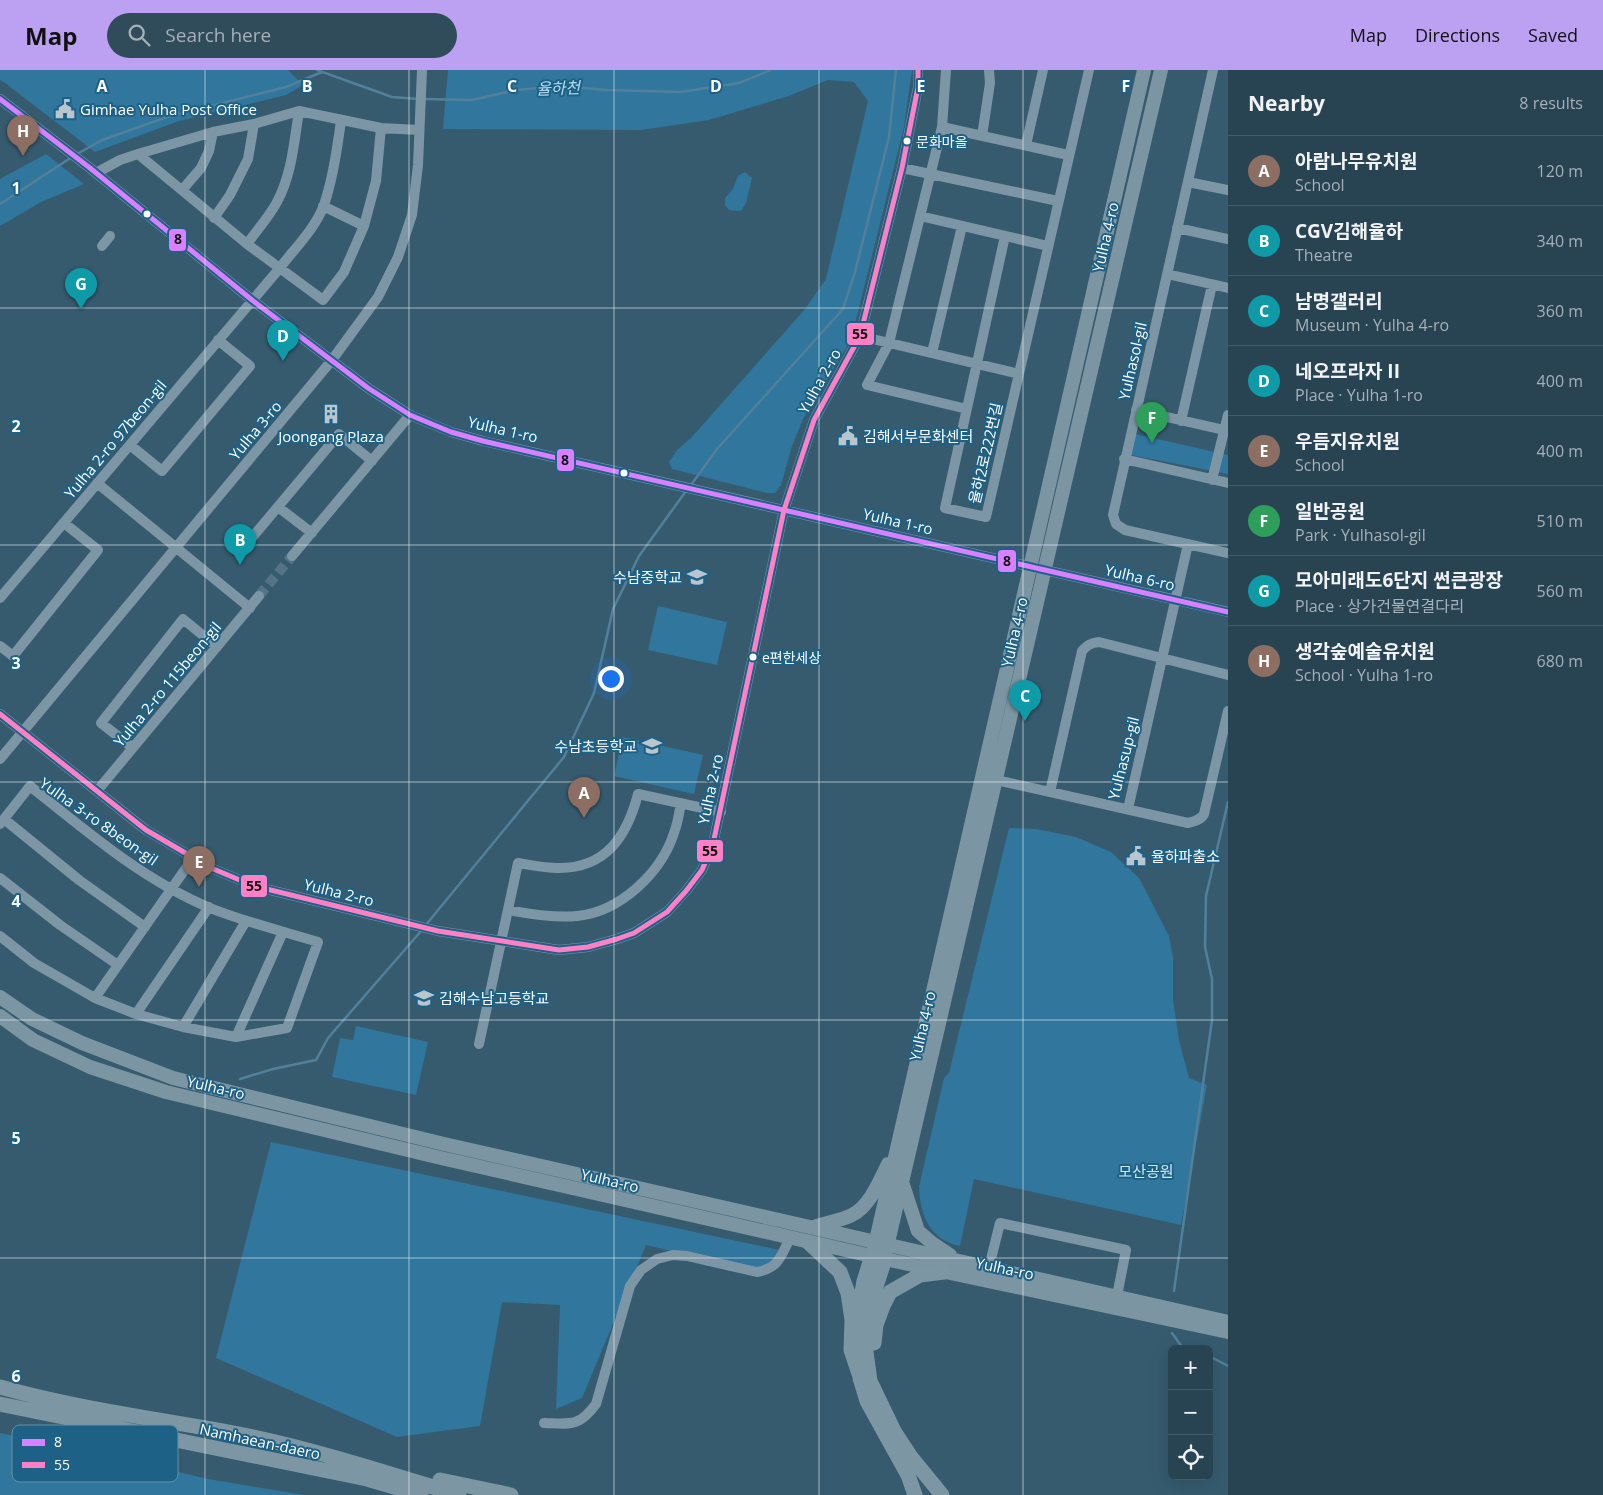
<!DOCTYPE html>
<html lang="en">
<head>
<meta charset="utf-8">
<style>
	body { margin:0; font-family:"Open Sans","Noto Sans KR",sans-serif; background:#304b5a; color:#f1f3f6 }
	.controls { position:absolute; right:15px; bottom:15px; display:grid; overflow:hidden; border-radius:8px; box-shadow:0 5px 20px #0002 }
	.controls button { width:45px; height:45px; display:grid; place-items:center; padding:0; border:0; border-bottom:1px solid #445c6a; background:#284453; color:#f1f3f6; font:25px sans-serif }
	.you { position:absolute; left:610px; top:608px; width:18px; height:18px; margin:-12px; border:4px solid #fff; border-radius:50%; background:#1a73e8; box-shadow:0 0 0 8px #1a73e833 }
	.badge { display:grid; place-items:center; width:32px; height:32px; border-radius:50%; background:#bca0f2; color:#fff; font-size:16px; font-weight:700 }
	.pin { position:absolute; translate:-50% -41px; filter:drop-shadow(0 1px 2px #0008) }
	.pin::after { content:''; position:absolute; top:26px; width:18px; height:15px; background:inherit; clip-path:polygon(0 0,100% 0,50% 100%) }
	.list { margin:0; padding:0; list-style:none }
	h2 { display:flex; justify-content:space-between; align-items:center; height:65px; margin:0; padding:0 20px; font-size:21px }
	h2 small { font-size:16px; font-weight:400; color:#a5b0b8 }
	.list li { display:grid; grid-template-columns:32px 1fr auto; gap:15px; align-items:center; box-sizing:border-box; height:70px; padding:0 20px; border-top:1px solid #445c6a }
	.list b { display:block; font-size:19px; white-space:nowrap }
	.list p { margin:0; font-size:16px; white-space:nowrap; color:#a5b0b8 }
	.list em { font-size:16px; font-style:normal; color:#a5b0b8 }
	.icon { flex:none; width:28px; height:28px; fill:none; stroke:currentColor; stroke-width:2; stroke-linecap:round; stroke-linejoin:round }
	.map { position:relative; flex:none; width:1228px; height:1425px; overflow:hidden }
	header { display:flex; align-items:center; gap:30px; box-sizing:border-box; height:70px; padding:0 25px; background:#bca0f2; color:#111 }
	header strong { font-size:24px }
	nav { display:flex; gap:28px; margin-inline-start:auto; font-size:18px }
	.search { width:350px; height:45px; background:#304b5a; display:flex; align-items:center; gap:12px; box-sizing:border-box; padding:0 18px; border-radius:28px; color:#a5b0b8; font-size:19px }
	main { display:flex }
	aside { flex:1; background:#284453 }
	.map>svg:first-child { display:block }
</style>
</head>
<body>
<header>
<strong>Map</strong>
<div class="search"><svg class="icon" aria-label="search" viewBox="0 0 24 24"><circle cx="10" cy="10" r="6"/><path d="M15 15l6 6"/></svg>Search here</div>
<nav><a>Map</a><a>Directions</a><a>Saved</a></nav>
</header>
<main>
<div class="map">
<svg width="1228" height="1425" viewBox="0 0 1228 1425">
	<rect width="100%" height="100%" fill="#365b6f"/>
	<!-- green -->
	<path fill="#30769d" d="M 0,0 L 288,0 L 303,15 L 286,25 L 179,51 L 95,82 L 5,13 L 0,10 Z
		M 448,0 L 912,0 L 904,57 L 851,270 L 803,349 L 792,376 L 781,415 L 775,423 L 767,423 L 672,399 L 669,392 L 677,380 L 691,368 L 805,239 L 826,209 L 868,31 L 854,12 L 828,10 L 789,26 L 709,50 L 641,60 L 443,59 Z
		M 46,84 L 84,114 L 41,132 L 0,156 L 0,109 Z
		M 745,102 L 752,108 L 746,133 L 741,141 L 729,140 L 725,135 L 725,128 L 733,119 L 738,106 Z
		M 1131,363 L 1228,385 L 1228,404 L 1126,384 Z
		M 658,536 L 727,552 L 717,595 L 648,580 Z
		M 623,667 L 703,685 L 694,724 L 614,706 Z
		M 1009,758 L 1036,759 L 1076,767 L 1111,782 L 1139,808 L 1169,866 L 1173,887 L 1173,930 L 1179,970 L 1189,1008 L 1207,1015 L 1181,1155 L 974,1109 L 960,1176 C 930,1170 920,1145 919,1117 L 944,1008 L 949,1003 Z
		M 356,956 L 428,972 L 416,1025 L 332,1007 L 340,968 L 353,970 Z
		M 271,1072 L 784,1181 L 757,1202 L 646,1175 L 582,1328 L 556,1339 L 560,1235 L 502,1232 L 480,1356 L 397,1367 L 216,1288 Z
		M 0,1363 L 77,1378 L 208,1409 L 304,1425 L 0,1425 Z"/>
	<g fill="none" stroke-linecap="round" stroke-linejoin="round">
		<!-- stream -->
		<path stroke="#52809a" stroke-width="2.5" d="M 317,0 L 392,27 L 418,29
			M 424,29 L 472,30 L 516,20 L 560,16 L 607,20 L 680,22 L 739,13 L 771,0
			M 77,84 L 102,70 L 170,46 L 286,17 L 322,2
			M 0,134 L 72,87
			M 691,415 L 717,379 L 843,239 L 855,202 L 889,67 L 896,0
			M 425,856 L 564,687 L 594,623 L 613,539 L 639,486 L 686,421
			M 240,1009 L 273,999 L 316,990 L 328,968 L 422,860
			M 1174,1221 L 1212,950 L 1212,909 L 1205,877 L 1206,826 L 1228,732
			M 1172,1263 L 1182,1277 L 1191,1279
			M 1209,1286 L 1228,1296"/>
		<!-- minor-tunnel -->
		<path stroke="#547485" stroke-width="10" stroke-dasharray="10 5" stroke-linecap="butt" d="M 259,526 L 292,486"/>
		<!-- minor -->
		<path stroke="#7d96a5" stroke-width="10" d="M 946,0 L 942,57 L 889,273 L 867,315 L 967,339
			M 1213,0 L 1113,445 L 1116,454 L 1125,460 L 1228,483
			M 0,29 L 90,98 L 252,230 L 368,318 L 410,345 L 451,362 L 483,371 L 1228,542
			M 942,57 L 1068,85
			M 982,66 L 990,13 L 989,0
			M 1026,75 L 1043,0
			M 138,84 L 247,174 L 323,230 L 344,202 L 364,156 L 376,111 L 381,58
			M 902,98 L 1058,131
			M 96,103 L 120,90 L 138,84 L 213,62 L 254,54 L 299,41 L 381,58 L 419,60
			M 1188,112 L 1228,120
			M 182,120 L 201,98 L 209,81 L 213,62
			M 323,136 L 364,156
			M 920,146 L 1048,176
			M 214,148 L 230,125 L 248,89 L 254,54
			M 1177,158 L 1228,169
			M 1005,166 L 945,438 L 986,447 L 1089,0
			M 247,174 C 257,160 269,147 277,132 C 292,104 294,72 299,41
			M 102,176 L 110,166
			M 1167,204 L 1228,218
			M 860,266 L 1019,304
			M 932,283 L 962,156
			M 1136,340 L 1228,361
			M 1181,351 L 1212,215
			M 130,375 L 162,401 L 250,296 L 218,270
			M 1124,389 L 1228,413
			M 1212,410 L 1228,345
			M 97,413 L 250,538
			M 278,437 L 312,463
			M 245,476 L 339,364 L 372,391
			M 292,486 L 410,345
			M 0,528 L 279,199 C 294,179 315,159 324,135 C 333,108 337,79 341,51
			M 0,576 L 13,586 L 98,480 L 64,453
			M 0,644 L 146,760 L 211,798 L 254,816 L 438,861 L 559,880 L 588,877 L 617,869 L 634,863 L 667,842 L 686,821 L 702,800 L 713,774 L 784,440 L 814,350 L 860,266 L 902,98 L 918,17 L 918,0
			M 133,678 L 101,653 L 183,549 L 217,577
			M 0,689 L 332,290 L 378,227 L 398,187 L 412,145 L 418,95 L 422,0
			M 991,707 L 996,710 L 1188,753 C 1195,751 1201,750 1204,744 L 1228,641
			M 97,721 L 259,526
			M 1050,722 L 1082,581 C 1087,575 1091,573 1099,572 L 1228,605
			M 1128,739 L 1188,474
			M 4,749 L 79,810 L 145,857
			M 0,754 L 30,716 C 86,761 143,810 210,838 C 245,852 282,861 318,872 L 287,958 L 236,967 L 183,957 L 136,944 L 95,928 L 34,893 L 0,866
			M 0,808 L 60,855 L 118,895
			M 508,840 C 531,844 553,848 577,846 C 620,842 661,803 674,763 C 678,753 679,743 681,733
			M 95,928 L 193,788
			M 136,944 L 209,837
			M 183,957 L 246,851
			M 236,967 L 283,862
			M 479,974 L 518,793 C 531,795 544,798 557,798 C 606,799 627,766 638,724 L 721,742
			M 989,1197 L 1000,1153 L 1126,1180 L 1117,1226
			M 544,1353 C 571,1354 579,1357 596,1334 L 630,1216 L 641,1200 L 657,1189 L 673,1185 L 687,1186 L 757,1202 C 779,1198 781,1186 790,1168"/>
		<!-- major -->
		<path stroke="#7c95a2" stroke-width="14" d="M 0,927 L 32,949 L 82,973 L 173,1008 L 444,1074 L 1228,1252
			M 0,946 L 33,970 L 90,997 L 166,1022 L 441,1088 L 885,1189 L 1228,1262
			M 903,1115 L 918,1161 L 932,1173 L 950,1185
			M 814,1157 C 827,1152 840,1151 852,1145 C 870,1136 880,1110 888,1094
			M 874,1179 L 1144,0
			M 886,1181 L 1161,0"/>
		<!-- highway -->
		<path stroke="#7d96a4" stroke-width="15" d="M 808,1172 L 840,1202 L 848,1223 L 852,1250 L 851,1280 L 859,1304
			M 885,1189 L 867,1244 L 866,1282 L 870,1311 L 894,1361 L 911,1387 L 942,1425
			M 858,1246 L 864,1211 L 872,1186
			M 874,1273 L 876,1255 L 883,1236 L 890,1222 L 920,1205 L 944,1202
			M 860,1308 L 867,1331 L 908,1405 L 915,1425
			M 0,1317 C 78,1339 159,1349 239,1364 C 314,1379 387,1403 459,1425
			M 0,1334 L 367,1409 L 421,1425
			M 440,1410 L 511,1425"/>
		<defs>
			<path id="bus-1" d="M 0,29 L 90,98 L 252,230 L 368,318 L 410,345 L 451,362 L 483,371 L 1228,542"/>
			<path id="bus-2" d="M 0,644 L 146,760 L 211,798 L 254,816 L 438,861 L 559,880 L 588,877 L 617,869 L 634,863 L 667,842 L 686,821 L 702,800 L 713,774 L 784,440 L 814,350 L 860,266 L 902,98 L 918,17 L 918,0"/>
		</defs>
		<!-- bus-1 casing -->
		<use href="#bus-1" stroke="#1e6187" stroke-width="9"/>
		<!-- bus-2 casing -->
		<use href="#bus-2" stroke="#1e6187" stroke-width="9"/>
		<!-- bus-1 -->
		<use href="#bus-1" stroke="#d880ff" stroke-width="5"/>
		<!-- bus-2 -->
		<use href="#bus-2" stroke="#ff80c5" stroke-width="5"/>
	</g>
	<!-- grid -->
	<path fill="none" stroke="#fff" stroke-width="1" stroke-opacity="0.55" d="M 205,0 L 205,1425M 409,0 L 409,1425M 614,0 L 614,1425M 819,0 L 819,1425M 1023,0 L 1023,1425M 0,238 L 1228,238M 0,475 L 1228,475M 0,712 L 1228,712M 0,950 L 1228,950M 0,1188 L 1228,1188"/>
	<!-- icons -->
	<defs>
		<symbol id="civic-bare" viewBox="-9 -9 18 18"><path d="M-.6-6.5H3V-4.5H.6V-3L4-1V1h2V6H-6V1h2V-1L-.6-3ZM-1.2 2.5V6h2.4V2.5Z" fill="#b9c6cd" stroke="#1e6187" stroke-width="2.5" paint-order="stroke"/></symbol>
		<symbol id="building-bare" viewBox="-9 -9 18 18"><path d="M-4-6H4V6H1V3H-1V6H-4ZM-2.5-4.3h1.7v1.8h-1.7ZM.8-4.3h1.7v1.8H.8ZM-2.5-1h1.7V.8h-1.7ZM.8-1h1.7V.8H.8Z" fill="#b9c6cd" stroke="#1e6187" stroke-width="2.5" paint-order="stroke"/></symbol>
		<symbol id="school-bare" viewBox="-9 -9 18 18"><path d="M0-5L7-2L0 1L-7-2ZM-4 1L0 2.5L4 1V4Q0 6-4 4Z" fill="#b9c6cd" stroke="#1e6187" stroke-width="2.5" paint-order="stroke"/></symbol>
	</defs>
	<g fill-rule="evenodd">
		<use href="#civic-bare" x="51" y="25" width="28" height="28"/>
		<use href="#building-bare" x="317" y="330" width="28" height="28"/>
		<use href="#civic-bare" x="834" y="352" width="28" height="28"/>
		<use href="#school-bare" x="683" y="493" width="28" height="28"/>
		<use href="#school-bare" x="638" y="662" width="28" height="28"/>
		<use href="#civic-bare" x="1122" y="772" width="28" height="28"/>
		<use href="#school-bare" x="410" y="914" width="28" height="28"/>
	</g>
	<!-- markers -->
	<g fill="#fff" stroke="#1e6187" stroke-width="2">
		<circle cx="907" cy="71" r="4.5"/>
		<circle cx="147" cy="144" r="4.5"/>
		<circle cx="624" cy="403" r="4.5"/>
		<circle cx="753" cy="587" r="4.5"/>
	</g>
	<g text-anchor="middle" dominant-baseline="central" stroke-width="4" stroke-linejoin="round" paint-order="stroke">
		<!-- bus labels -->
		<g font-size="14" fill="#fff" stroke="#1e6187" text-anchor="start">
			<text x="916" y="71">문화마을</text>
			<text x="762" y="587">e편한세상</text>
		</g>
		<!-- poi labels -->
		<g font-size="15" fill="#fff" stroke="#1e6187" text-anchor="start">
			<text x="80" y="39">Gimhae Yulha Post Office</text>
			<text x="331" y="366" text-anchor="middle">Joongang Plaza</text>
			<text x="863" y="366">김해서부문화센터</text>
			<text x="682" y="507" text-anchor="end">수남중학교</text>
			<text x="637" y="676" text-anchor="end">수남초등학교</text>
			<text x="1151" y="786">율하파출소</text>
			<text x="439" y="928">김해수남고등학교</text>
		</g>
		<!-- street labels -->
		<g font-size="15" fill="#fff" stroke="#1e6187">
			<text transform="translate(1105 167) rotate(-77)">Yulha 4-ro</text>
			<text transform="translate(1132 291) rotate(-77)">Yulhasol-gil</text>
			<text transform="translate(819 311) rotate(-61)">Yulha 2-ro</text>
			<text transform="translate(503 359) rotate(13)">Yulha 1-ro</text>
			<text transform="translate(255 360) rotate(-50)">Yulha 3-ro</text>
			<text transform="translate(115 369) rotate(-50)">Yulha 2-ro 97beon-gil</text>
			<text transform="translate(985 383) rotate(-77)">율하2로222번길</text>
			<text transform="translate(898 451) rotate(13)">Yulha 1-ro</text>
			<text transform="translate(1140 507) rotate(13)">Yulha 6-ro</text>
			<text transform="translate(1014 562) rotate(-77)">Yulha 4-ro</text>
			<text transform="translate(167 614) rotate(-50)">Yulha 2-ro 115beon-gil</text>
			<text transform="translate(1123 688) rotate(-76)">Yulhasup-gil</text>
			<text transform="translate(710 719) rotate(-78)">Yulha 2-ro</text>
			<text transform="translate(99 751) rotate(35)">Yulha 3-ro 8beon-gil</text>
			<text transform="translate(339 822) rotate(14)">Yulha 2-ro</text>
			<text transform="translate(922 956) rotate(-77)">Yulha 4-ro</text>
			<text transform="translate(216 1017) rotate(13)">Yulha-ro</text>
			<text transform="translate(610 1110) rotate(13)">Yulha-ro</text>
			<text transform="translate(1005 1198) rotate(12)">Yulha-ro</text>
			<text transform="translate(260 1371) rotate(12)">Namhaean-daero</text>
		</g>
		<!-- park labels -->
		<g font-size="15" fill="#cde9f8" stroke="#1e6187">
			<text x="1146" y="1101">모산공원</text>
		</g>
		<!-- water labels -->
		<g font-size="16" font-style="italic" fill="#b4dcf2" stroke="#1e6187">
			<text transform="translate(558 18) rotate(-2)">율하천</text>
		</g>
	</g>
	<!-- legend -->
	<rect x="12" y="1355" width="166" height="57" rx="8" fill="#1e6187" stroke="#6290ab" stroke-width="1"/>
	<rect x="22" y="1369" width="23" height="7" fill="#d880ff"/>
	<rect x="22" y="1392" width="23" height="6" fill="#ff80c5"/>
	<g font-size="14" fill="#fff">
		<text x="54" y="1377">8</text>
		<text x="54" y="1400">55</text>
	</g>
	<g font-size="16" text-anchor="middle" font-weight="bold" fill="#fff" stroke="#1e6187" stroke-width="4" stroke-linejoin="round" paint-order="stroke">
		<text x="102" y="22">A</text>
		<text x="307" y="22">B</text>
		<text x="512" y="22">C</text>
		<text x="716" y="22">D</text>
		<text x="921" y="22">E</text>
		<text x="1126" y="22">F</text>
		<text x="16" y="124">1</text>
		<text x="16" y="362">2</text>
		<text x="16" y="599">3</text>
		<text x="16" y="837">4</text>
		<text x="16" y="1074">5</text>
		<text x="16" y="1312">6</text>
	</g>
	<g stroke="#1e6187" stroke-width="2">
		<rect x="168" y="158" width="19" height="24" rx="5" fill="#d880ff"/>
		<rect x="846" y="252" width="29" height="24" rx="5" fill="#ff80c5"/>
		<rect x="556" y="378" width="19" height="24" rx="5" fill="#d880ff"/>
		<rect x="997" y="479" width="20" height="24" rx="5" fill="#d880ff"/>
		<rect x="696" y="769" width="28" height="24" rx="5" fill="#ff80c5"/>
		<rect x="240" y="804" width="28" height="24" rx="5" fill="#ff80c5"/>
	</g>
	<g font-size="14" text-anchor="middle" font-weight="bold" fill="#111">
		<text x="178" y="174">8</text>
		<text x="860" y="269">55</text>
		<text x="565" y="395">8</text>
		<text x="1007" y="496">8</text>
		<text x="710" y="786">55</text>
		<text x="254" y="821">55</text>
	</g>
</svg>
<div class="controls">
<button>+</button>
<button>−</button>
<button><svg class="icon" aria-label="locate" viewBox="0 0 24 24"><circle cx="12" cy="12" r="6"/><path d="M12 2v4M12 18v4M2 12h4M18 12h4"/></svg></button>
</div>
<div class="you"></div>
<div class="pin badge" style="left:584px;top:748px;background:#8d6e63">A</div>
<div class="pin badge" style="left:240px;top:495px;background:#0f9aa8">B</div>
<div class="pin badge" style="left:1025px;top:651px;background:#0f9aa8">C</div>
<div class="pin badge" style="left:283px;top:291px;background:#0f9aa8">D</div>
<div class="pin badge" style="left:199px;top:817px;background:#8d6e63">E</div>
<div class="pin badge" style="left:1152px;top:373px;background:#2e9e5b">F</div>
<div class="pin badge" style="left:81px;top:239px;background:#0f9aa8">G</div>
<div class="pin badge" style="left:23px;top:86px;background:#8d6e63">H</div>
</div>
<aside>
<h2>Nearby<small>8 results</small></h2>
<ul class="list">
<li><span class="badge" style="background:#8d6e63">A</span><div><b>아람나무유치원</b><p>School</p></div><em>120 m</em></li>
<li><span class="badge" style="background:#0f9aa8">B</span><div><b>CGV김해율하</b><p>Theatre</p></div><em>340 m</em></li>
<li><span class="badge" style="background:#0f9aa8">C</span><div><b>남명갤러리</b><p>Museum · Yulha 4-ro</p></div><em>360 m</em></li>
<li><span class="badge" style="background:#0f9aa8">D</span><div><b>네오프라자 II</b><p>Place · Yulha 1-ro</p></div><em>400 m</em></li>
<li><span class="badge" style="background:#8d6e63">E</span><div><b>우듬지유치원</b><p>School</p></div><em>400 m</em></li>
<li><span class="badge" style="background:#2e9e5b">F</span><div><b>일반공원</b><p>Park · Yulhasol-gil</p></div><em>510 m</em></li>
<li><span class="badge" style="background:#0f9aa8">G</span><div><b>모아미래도6단지 썬큰광장</b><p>Place · 상가건물연결다리</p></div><em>560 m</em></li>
<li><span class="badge" style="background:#8d6e63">H</span><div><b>생각숲예술유치원</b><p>School · Yulha 1-ro</p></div><em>680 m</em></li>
</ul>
</aside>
</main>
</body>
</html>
